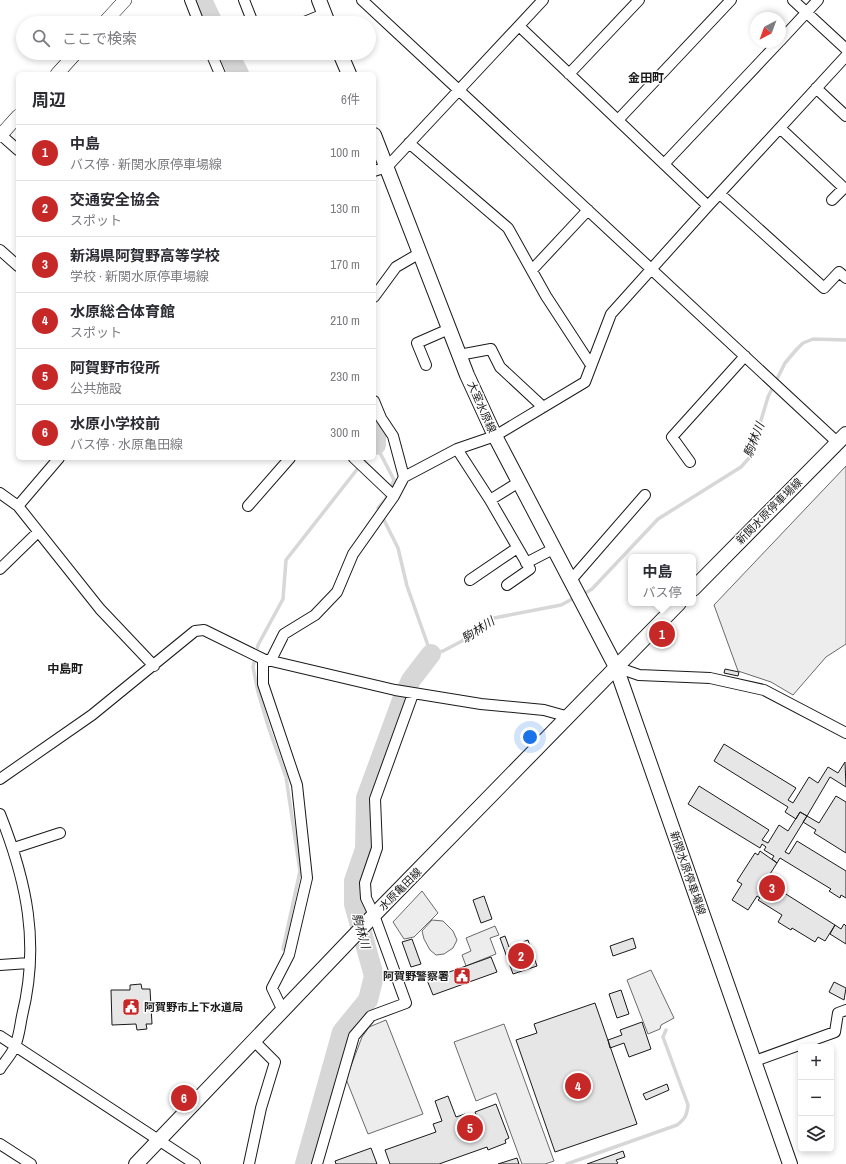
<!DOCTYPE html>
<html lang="ja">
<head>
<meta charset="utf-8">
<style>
	body { margin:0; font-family:"Archivo Narrow","Noto Sans JP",sans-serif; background:#f2f2f3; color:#2b2b33 }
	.controls { position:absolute; right:12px; bottom:12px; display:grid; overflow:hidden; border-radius:6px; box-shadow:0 2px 6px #0003 }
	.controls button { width:36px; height:36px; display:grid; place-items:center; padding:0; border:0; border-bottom:1px solid #e1e1e2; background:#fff; color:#2b2b33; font:20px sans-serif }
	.compass { position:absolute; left:750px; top:12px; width:36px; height:36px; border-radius:50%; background:#fff; box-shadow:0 2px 6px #0003; rotate:221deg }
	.you { position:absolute; left:530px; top:737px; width:14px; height:14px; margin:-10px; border:3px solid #fff; border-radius:50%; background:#1a73e8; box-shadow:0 0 0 6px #1a73e833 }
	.badge { display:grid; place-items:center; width:26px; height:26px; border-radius:50%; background:#c62828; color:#fff; font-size:13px; font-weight:700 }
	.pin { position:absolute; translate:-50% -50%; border:2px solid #fff; box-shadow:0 1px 4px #0006 }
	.popup { position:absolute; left:628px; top:554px; width:68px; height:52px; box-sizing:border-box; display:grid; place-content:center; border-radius:6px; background:#fff; filter:drop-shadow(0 1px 3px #0005); font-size:13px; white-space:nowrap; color:#7c7c81 }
	.popup b { font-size:15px; color:#2b2b33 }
	.popup::after { content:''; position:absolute; left:50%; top:100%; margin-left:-8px; border:8px solid transparent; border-top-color:#fff }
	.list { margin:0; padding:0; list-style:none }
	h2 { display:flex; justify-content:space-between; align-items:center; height:52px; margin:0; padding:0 16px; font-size:17px }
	h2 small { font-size:13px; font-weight:400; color:#7c7c81 }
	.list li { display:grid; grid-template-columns:26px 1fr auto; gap:12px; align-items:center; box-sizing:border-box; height:56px; padding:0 16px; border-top:1px solid #e1e1e2 }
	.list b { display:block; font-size:15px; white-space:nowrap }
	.list p { margin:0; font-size:13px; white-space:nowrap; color:#7c7c81 }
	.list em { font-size:13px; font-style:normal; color:#7c7c81 }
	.icon { flex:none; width:22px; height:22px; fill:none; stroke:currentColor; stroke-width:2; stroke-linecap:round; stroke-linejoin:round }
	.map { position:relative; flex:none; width:846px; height:1164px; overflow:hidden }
	.search { position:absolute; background:#fff; box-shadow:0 2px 6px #0003; left:16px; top:16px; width:360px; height:44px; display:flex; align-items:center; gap:10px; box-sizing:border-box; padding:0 14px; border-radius:22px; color:#7c7c81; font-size:15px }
	.panel { position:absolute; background:#fff; box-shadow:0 2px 6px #0003; left:16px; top:72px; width:360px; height:388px; border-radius:6px }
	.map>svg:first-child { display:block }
</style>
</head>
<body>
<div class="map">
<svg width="846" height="1164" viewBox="0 0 846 1164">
	<rect width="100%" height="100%" fill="#fff"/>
	<!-- built -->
	<path fill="#ededed" stroke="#6a6a6a" d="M 846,466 L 846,644 L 826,657 L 793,695 L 771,682 L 738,671 L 714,605 Z
		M 422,891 L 438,913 L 414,937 L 404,939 L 393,922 Z
		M 432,920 L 443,921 L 453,931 L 457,940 L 453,948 L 444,954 L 436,955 L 430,950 L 424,939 L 422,931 Z
		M 495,926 L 499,935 L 490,938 L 496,954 L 466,966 L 462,955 L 471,951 L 466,938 Z
		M 651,970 L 674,1018 L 661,1025 L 660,1029 L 648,1034 L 627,980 Z
		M 386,1020 L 423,1114 L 368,1134 L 346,1079 L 362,1037 L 369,1027 Z
		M 504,1024 L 554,1161 L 545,1164 L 522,1164 L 496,1093 L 476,1101 L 454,1042 Z"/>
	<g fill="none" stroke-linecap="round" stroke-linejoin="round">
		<!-- stream -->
		<path stroke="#d7d7d7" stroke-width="3.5" d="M 374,448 L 376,445 L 394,480 L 385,500 L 378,508 L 398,548 L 407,586 L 431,654 L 443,651 L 462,641 L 494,618 L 561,605 L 576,597
			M 582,595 L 592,589 L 658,519 L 741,467 L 750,457 L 768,397 L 785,363 L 796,350 L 803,343 L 813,339 L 846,340
			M 283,949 L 300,871 L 286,777 L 269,729 L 258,692 L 253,667 L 258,645 L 283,599 L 286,560 L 366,458
			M 567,1164 L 677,1125 C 685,1119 687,1115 688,1105 L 663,1037 L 666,1030"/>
		<!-- river -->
		<path stroke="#d7d7d7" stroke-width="20" d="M 202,0 L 213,23
			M 228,53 L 239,74
			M 374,428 L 376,434 L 376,445
			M 305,1164 L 342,1032 L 368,1000 L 374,976 L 354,904 L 354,881 L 365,849 L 366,798 L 402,700 L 411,680 L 431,654"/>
	</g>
	<!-- building -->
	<path fill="#e6e6e6" stroke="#1a1a1a" d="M 725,669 L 739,672 L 738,676 L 724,673 Z
		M 724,744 L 796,788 L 788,800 L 793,803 L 809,777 L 818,783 L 828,767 L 838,773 L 845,762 L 846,787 L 830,777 L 807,816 L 800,812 L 796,819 L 785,812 L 788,807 L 714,761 Z
		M 699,786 L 769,830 L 762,840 L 768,843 L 779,825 L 788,831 L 800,812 L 807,816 L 785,852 L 789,854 L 797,841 L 846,871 L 846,898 L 841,895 L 840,898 L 829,891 L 831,889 L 780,858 L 777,863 L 772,859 L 774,856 L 764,850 L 766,847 L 762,844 L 760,848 L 688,804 Z
		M 836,796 L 846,802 L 846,853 L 814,833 L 816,830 L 803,822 L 807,816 L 819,823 Z
		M 760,851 L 777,863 L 758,893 L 762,896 L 770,884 L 835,925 L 825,941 L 818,937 L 815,942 L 792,928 L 791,930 L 778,922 L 782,915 L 758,900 L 760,898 L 757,896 L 748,910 L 732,900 L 742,884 L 737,881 L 755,853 L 758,855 Z
		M 484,896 L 492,919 L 481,923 L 473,900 Z
		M 844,924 L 846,926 L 846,944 L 830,934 L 835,925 L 841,929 Z
		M 505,936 L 509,947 L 528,940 L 537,966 L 513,974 L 500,938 Z
		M 633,938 L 636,948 L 613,956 L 610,946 Z
		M 412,939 L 421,964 L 411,967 L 402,942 Z
		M 491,957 L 497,972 L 433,995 L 427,980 Z
		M 834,982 L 846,988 L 844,1000 L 829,992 Z
		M 141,984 L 142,989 L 150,989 L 152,1024 L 146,1024 L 147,1029 L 137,1030 L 136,1024 L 112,1025 L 111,990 L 130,990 L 130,985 Z
		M 621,990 L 629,1014 L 617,1018 L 609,994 Z
		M 595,1003 L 637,1124 L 555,1152 L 516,1040 L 537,1033 L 534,1024 Z
		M 642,1022 L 651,1049 L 629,1057 L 624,1043 L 610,1048 L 608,1040 L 622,1035 L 620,1030 Z
		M 667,1084 L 669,1090 L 646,1100 L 643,1094 Z
		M 448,1096 L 456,1117 L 465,1114 L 467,1120 L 477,1117 L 475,1112 L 496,1104 L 509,1138 L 505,1140 L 506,1143 L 488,1150 L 487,1147 L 439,1164 L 390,1164 L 385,1150 L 436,1132 L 433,1124 L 442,1121 L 435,1101 Z
		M 371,1148 L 377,1164 L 336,1164 L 335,1161 Z
		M 623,1151 L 625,1157 L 616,1160 L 618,1163 L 616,1164 L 587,1164 Z
		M 517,1158 L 519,1164 L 498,1164 Z"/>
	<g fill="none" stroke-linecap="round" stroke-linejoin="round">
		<defs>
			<path id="minor" d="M 190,0 L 199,23
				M 244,0 L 253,23
				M 362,0 L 837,442
				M 793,0 L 846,49
				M 302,23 L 324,14
				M 519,26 L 708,206
				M 780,41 L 818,0
				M 211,53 L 220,74
				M 569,74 L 639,0
				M 816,88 L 846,116
				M 618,120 L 731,0
				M 780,128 L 844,188 L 832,200
				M 1,135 L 18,150
				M 409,143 L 508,228 L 546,296 L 591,365
				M 664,164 L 779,42
				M 374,171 L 387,167 L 543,0
				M 720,194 L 824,288 L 839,272 L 846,278
				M 0,250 L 18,266
				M 532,270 L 588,210
				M 374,297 L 396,267 L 420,253
				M 459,355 L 491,349 L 500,367 L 543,407
				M 426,365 L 417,343 L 449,329
				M 374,401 L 381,418 L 393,436 L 404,477
				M 457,449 L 490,500 L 530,569 L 507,585
				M 354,458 L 394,496
				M 690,462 L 672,437 L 745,356
				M 0,493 L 18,506 L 100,609 L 154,666
				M 490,500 L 519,482
				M 18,506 L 59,458
				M 248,506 L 290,458
				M 526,563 L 555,548
				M 0,569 L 38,532
				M 470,580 L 517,548
				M 571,580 L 645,495
				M 263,659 L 263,684 L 297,785 L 307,878 L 289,955 L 272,988 L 283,1011
				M 271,660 L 284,634 L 315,615 L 337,592 L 353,554 L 394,496 L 404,477 L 457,449 L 495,436 L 585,382 L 611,314 L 708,206 L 846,56
				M 616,667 L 639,675 L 710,678 L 764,690 L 846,733
				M 0,779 L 92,715 L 195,631 L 204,630 L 263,659 L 395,690 L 481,704 L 544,710 L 569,717
				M 0,814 C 27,882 40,944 22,1016 C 20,1026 19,1037 15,1046 C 12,1054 5,1061 0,1069
				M 14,848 L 60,833
				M 0,965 L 29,963
				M 0,1036 L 195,1164
				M 755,1061 L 835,1032 L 838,1013 L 846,1010
				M 0,1144 L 31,1164
				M 249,1164 L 261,1108 L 275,1062 L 254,1041
				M 317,1164 L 354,1036 L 371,1016 L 406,1003 L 374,915 L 366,898 L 365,883 L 377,848 L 375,799 L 413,694"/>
			<path id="tertiary" d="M 104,23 L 125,0
				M 57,74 L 76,53
				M 0,136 L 18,116"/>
			<path id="secondary" d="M 319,0 L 328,23
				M 340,53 L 349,74
				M 374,135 L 467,375 L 495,436 L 616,667 L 790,1164
				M 693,589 L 846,434
				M 136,1164 L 374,915 L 679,603"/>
		</defs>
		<!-- minor casing -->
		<use href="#minor" stroke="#1a1a1a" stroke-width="12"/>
		<!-- tertiary casing -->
		<use href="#tertiary" stroke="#1a1a1a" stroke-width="14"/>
		<!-- secondary casing -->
		<use href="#secondary" stroke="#1a1a1a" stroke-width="16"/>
		<!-- minor -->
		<use href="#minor" stroke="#fff" stroke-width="10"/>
		<!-- tertiary -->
		<use href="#tertiary" stroke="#fff" stroke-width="13"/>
		<!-- secondary -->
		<use href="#secondary" stroke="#fff" stroke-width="14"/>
	</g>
	<!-- icons -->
	<defs>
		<symbol id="civic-square" viewBox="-11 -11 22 22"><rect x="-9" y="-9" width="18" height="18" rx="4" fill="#c62828" stroke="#fff"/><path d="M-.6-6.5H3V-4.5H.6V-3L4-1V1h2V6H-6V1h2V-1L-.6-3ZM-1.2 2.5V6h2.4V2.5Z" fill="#fff"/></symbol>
	</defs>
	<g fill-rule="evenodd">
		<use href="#civic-square" x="452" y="966" width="20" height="20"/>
		<use href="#civic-square" x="121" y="997" width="20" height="20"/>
	</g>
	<g text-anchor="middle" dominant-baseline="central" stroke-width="3" stroke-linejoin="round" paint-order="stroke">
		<!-- street labels -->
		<g font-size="11" fill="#1a1a1a" stroke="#fff">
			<text transform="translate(482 407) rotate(66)">大室水原線</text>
			<text transform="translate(769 511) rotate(-45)">新関水原停車場線</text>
			<text transform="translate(688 873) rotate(71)">新関水原停車場線</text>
			<text transform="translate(400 889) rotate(-45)">水原亀田線</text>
		</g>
		<!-- poi labels -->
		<g font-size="11" font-weight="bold" fill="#1a1a1a" stroke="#fff" text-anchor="end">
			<text x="449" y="976">阿賀野警察署</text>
			<text x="144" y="1007" text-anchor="start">阿賀野市上下水道局</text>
		</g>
		<!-- neighbourhood labels -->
		<g font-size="12" font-weight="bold" fill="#1a1a1a" stroke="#fff">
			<text x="646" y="78">金田町</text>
			<text x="65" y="669">中島町</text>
		</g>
		<!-- water labels -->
		<g font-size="12" font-style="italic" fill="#1a1a1a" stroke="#fff">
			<text transform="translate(754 440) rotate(-69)">駒林川</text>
			<text transform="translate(478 630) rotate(-33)">駒林川</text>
			<text transform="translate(361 931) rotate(74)">駒林川</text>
		</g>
	</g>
</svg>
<div class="controls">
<button>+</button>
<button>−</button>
<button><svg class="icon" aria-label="layers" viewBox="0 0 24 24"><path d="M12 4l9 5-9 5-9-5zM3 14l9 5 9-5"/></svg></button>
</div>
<svg class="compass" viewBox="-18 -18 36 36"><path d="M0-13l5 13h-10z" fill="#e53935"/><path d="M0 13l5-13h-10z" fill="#7c7c81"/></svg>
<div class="you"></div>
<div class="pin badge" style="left:662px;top:634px">1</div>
<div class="popup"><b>中島</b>バス停</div>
<div class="pin badge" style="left:521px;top:956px">2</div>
<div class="pin badge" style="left:772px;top:888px">3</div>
<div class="pin badge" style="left:578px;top:1086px">4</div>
<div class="pin badge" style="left:470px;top:1128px">5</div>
<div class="pin badge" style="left:184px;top:1098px">6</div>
<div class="search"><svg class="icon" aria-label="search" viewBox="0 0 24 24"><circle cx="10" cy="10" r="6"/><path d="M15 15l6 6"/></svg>ここで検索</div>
<section class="panel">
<h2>周辺<small>6件</small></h2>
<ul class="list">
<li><span class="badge">1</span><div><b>中島</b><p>バス停 · 新関水原停車場線</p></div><em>100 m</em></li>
<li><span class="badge">2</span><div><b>交通安全協会</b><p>スポット</p></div><em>130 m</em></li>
<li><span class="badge">3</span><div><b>新潟県阿賀野高等学校</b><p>学校 · 新関水原停車場線</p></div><em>170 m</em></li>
<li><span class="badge">4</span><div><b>水原総合体育館</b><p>スポット</p></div><em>210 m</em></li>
<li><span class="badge">5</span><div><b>阿賀野市役所</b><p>公共施設</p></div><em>230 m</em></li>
<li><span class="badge">6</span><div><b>水原小学校前</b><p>バス停 · 水原亀田線</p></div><em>300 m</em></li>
</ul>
</section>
</div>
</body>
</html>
